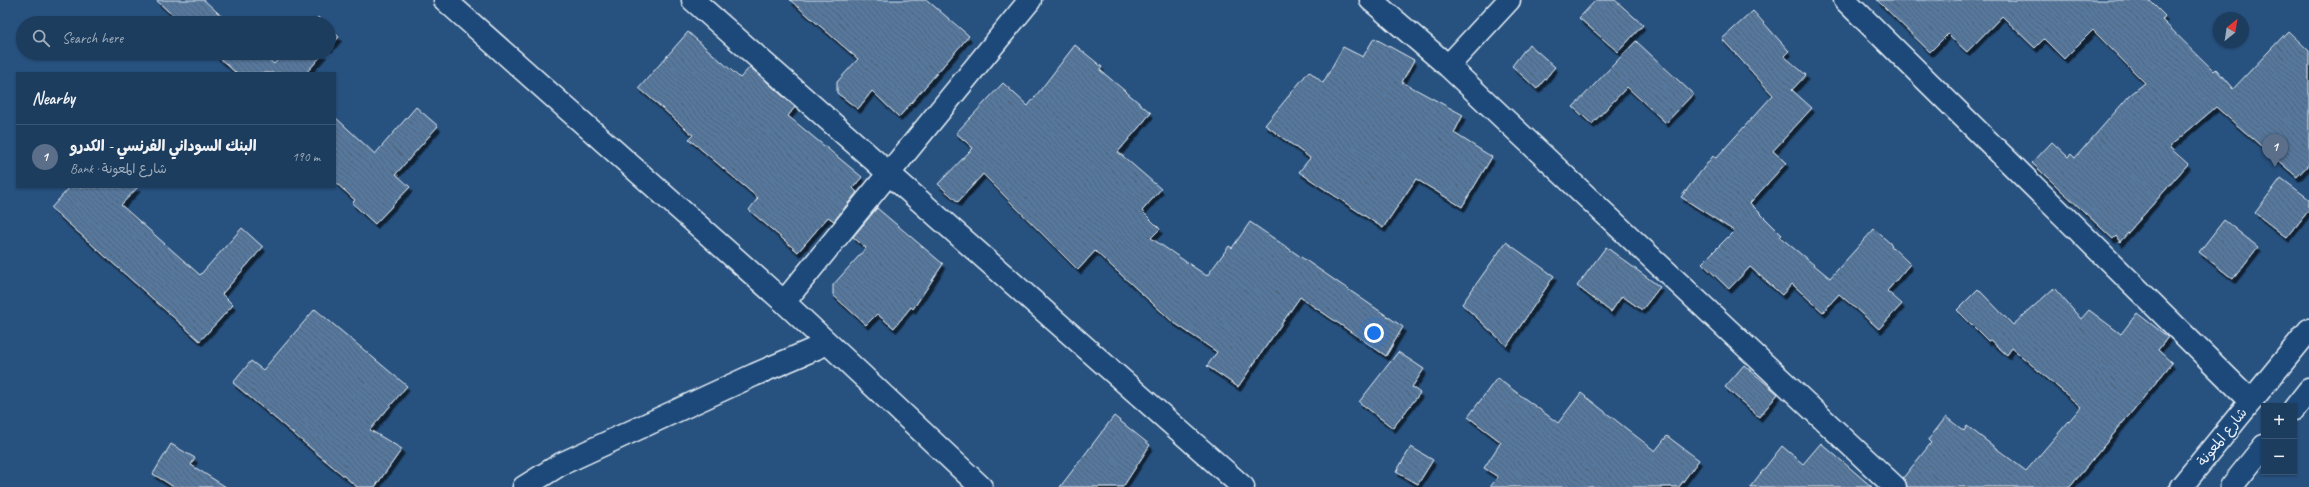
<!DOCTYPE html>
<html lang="en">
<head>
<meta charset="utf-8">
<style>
	body { margin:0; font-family:Caveat,"Playpen Sans Arabic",sans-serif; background:#254465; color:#f1f3f6 }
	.controls { position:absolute; right:12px; bottom:12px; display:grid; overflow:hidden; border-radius:0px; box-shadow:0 1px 3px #0004 }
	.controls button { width:36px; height:36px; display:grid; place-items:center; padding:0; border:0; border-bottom:1px solid #3b5674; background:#1d3d5f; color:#f1f3f6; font:20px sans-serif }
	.compass { position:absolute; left:2213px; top:12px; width:36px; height:36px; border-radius:50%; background:#1d3d5f; box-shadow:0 1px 3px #0004; rotate:30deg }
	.you { position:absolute; left:1374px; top:333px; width:14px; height:14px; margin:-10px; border:3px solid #fff; border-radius:50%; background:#1a73e8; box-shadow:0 0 0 6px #1a73e833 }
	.badge { display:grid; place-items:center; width:26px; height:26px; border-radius:50%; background:#ffd166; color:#fff; font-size:13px; font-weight:700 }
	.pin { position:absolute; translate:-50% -33px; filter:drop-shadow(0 1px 2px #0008) }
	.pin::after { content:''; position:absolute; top:21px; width:14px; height:12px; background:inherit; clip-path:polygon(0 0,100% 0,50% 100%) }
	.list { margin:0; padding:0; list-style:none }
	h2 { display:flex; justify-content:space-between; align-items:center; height:52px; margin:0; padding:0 16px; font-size:17px }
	h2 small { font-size:13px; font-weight:400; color:#a0aebd }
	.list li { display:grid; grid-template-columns:26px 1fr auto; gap:12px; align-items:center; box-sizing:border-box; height:64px; padding:0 16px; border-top:1px solid #3b5674 }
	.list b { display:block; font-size:15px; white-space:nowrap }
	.list p { margin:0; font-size:13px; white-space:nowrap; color:#a0aebd }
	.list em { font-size:13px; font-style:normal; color:#a0aebd }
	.icon { flex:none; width:22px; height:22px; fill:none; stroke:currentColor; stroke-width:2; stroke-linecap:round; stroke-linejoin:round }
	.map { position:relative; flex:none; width:2309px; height:487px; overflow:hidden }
	.search { position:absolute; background:#1d3d5f; box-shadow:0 1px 3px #0004; left:16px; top:16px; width:320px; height:44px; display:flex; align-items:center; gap:10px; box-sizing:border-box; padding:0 14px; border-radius:22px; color:#a0aebd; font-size:15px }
	.panel { position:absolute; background:#1d3d5f; box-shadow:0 1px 3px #0004; left:16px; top:72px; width:320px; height:116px; border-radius:0px }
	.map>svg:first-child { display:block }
</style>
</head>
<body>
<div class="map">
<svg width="2309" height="487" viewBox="0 0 2309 487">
	<defs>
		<pattern id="building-back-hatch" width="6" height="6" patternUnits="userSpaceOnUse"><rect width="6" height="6" fill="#57789d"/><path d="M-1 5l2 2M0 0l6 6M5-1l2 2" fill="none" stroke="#4f6278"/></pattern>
		<filter id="shadow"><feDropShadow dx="2.5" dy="4.5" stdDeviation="0" flood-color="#0009"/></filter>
	</defs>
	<rect width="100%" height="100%" fill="#27517f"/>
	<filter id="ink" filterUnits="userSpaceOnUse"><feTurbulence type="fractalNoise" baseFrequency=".025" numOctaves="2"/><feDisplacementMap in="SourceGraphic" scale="8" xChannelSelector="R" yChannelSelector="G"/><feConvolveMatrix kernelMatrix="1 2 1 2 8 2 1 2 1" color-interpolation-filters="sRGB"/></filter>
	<g filter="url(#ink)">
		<!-- building -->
		<path fill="url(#building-back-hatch)" stroke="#e8f1f8" filter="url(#shadow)" d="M 156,0 L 204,0 L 229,23 L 181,23 Z
			M 790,0 L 927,0 L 969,36 L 899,117 L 872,91 L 858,109 L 837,93 L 837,82 L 858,59 Z
			M 1596,0 L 1615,0 L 1643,25 L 1618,52 L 1579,18 Z
			M 1877,0 L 2149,0 L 2165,16 L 2162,20 L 2214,71 L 2216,69 L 2233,89 L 2288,31 L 2309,51 L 2309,164 L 2297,177 L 2216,107 L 2169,147 L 2188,164 L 2120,242 L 2116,236 L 2113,239 L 2032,163 L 2052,142 L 2068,157 L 2071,154 L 2075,158 L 2130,95 L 2145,83 L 2093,30 L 2064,59 L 2044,39 L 2035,48 L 2002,16 L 1967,52 L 1948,34 L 1930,52 Z
			M 1753,11 L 1789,51 L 1784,56 L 1806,75 L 1792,90 L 1812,108 L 1773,151 L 1786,163 L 1750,203 L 1782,235 L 1780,237 L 1830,278 L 1874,229 L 1892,245 L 1891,246 L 1910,264 L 1887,291 L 1902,304 L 1879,329 L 1839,294 L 1823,312 L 1792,284 L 1782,295 L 1750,267 L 1729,289 L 1702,263 L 1734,231 L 1681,197 L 1713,156 L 1716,158 L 1773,95 L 1722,39 Z
			M 318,17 L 324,23 L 312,23 Z
			M 329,27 L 339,37 L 329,48 Z
			M 688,32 L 740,78 L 750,67 L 795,107 L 788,116 L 862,177 L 853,188 L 857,192 L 834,221 L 828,217 L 798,252 L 749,210 L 758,198 L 689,139 L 693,135 L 639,88 Z
			M 1374,38 L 1414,60 L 1402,82 L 1463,115 L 1454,133 L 1492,157 L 1462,207 L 1416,179 L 1383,228 L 1299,172 L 1310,158 L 1265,125 L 1309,71 L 1323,83 L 1343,47 L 1363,57 Z
			M 1636,41 L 1693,94 L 1666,123 L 1627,87 L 1592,124 L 1573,107 Z
			M 1529,44 L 1555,67 L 1537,89 L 1512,66 Z
			M 1075,45 L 1102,67 L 1100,70 L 1151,113 L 1118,152 L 1161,189 L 1142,211 L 1160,229 L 1151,238 L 1207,276 L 1229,246 L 1232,248 L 1250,222 L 1403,327 L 1386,356 L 1300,297 L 1238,387 L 1207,366 L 1217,352 L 1173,322 L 1095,251 L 1078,270 L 983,174 L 958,202 L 938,184 L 973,148 L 956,133 L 1003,83 L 1028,106 Z
			M 214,53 L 261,53 L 274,64 L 284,53 L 324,53 L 306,73 L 236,73 Z
			M 416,107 L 438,126 L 396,174 L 410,187 L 375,224 L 352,203 L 355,200 L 335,182 L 335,117 L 375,154 Z
			M 2281,178 L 2309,199 L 2309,210 L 2287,238 L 2255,213 Z
			M 70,187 L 138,187 L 121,205 L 200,275 L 242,228 L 263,247 L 222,294 L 233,305 L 200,341 L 51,208 Z
			M 877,208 L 943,264 L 913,309 L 911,307 L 894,328 L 877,314 L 866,325 L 833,295 L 833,285 L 866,248 L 853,237 Z
			M 2224,220 L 2258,247 L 2233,279 L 2199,252 Z
			M 1506,242 L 1554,276 L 1507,346 L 1462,304 Z
			M 1606,247 L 1660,287 L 1642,310 L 1622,296 L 1611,312 L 1577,286 Z
			M 2054,288 L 2081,319 L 2089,310 L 2121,334 L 2137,313 L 2168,337 L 2158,350 L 2172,363 L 2070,487 L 1907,487 L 1903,478 L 1931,443 L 1928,440 L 1946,417 L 1964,431 L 1967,426 L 2026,471 L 2081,407 L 2012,348 L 2007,355 L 1990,340 L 1988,341 L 1957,310 L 1978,289 L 2013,325 Z
			M 315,309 L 407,386 L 370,430 L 402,449 L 375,487 L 357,487 L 233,383 L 251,361 L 263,370 Z
			M 1398,352 L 1424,369 L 1412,387 L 1420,393 L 1393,428 L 1359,402 Z
			M 1744,365 L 1778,394 L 1759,417 L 1725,387 Z
			M 1497,378 L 1558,423 L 1581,393 L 1655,451 L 1667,436 L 1699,460 L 1679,487 L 1490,487 L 1498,477 L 1484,468 L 1501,442 L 1468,417 Z
			M 1114,416 L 1150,445 L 1123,487 L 1060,487 Z
			M 1821,443 L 1872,487 L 1750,487 L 1782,446 L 1803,464 Z
			M 171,444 L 195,458 L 191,465 L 226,487 L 174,487 L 153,474 Z
			M 1411,447 L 1433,460 L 1418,484 L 1396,472 Z"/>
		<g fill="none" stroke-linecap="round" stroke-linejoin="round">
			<defs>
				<path id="minor" d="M 445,0 L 784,302 L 981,487
					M 693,0 L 1243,487
					M 1371,0 L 1448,66 L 1895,487
					M 1845,0 L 2251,401
					M 1448,66 L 1509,0
					M 784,302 L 1030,0
					M 524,487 L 561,464 L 754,375 L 826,344"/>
				<path id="trunk" d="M 2294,409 L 2309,390
					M 2181,487 L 2309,330
					M 2231,487 L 2264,446"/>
			</defs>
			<!-- minor casing -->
			<use href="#minor" stroke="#e8f1f8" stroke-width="25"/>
			<!-- trunk casing -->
			<use href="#trunk" stroke="#e8f1f8" stroke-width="25"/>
			<!-- minor -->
			<use href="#minor" stroke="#1f4a7a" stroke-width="22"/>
			<!-- trunk -->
			<use href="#trunk" stroke="#1f4a7a" stroke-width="22"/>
		</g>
	</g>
	<g text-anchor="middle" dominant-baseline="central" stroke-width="3" stroke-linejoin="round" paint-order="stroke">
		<!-- street labels -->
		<g font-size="14" fill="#e8f1f8" stroke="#1f4a7a">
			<text transform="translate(2222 437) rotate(-51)">شارع المعونة</text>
		</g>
	</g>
</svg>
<div class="controls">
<button>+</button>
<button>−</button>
</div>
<svg class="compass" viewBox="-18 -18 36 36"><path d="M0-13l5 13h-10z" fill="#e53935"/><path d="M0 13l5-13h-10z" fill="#a0aebd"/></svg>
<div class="you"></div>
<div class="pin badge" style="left:2275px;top:167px;background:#5c6f8a">1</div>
<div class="search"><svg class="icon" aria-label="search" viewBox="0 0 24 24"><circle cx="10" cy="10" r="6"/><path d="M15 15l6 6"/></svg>Search here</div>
<section class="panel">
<h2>Nearby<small></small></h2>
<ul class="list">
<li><span class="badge" style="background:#5c6f8a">1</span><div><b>البنك السوداني الفرنسي - الكدرو</b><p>Bank · شارع المعونة</p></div><em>190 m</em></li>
</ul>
</section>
</div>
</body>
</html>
